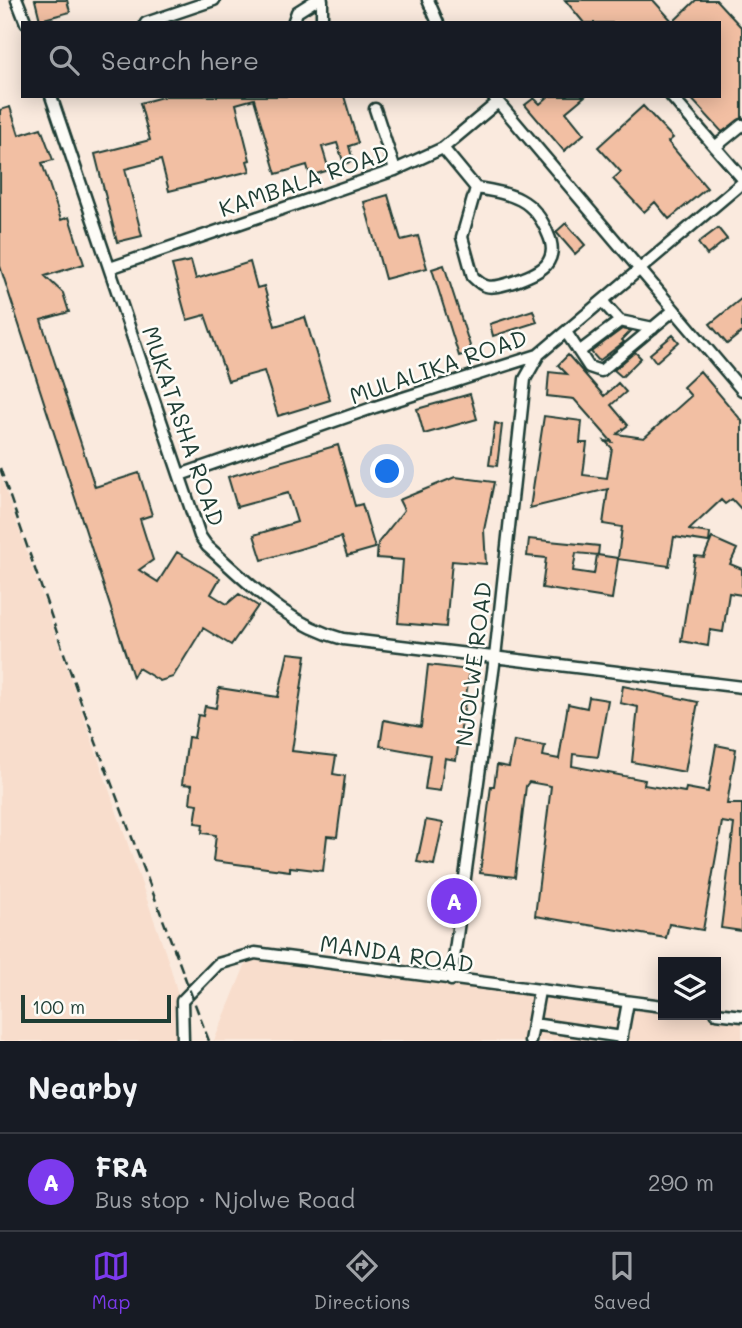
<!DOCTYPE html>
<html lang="en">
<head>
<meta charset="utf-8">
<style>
	body { margin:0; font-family:Mali,sans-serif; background:#242831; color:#f1f3f6 }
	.controls { position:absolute; right:21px; bottom:21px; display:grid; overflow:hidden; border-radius:0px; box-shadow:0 4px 18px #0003 }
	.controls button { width:63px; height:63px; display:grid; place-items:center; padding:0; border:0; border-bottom:2px solid #363941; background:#171b24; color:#f1f3f6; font:35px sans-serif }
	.scale { position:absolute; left:21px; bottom:18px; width:150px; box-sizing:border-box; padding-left:7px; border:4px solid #1f3d34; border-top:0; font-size:19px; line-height:24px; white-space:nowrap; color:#1f3d34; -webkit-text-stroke:5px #fdfcf7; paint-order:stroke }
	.you { position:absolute; left:388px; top:472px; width:24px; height:24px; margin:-18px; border:5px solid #fff; border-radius:50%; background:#1a73e8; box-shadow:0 0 0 10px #1a73e833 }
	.badge { display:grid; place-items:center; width:46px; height:46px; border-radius:50%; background:#7c3aed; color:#fff; font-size:23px; font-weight:700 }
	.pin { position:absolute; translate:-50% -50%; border:4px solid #fff; box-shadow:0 2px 7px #0006 }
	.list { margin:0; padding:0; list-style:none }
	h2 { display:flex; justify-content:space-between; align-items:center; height:91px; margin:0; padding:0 28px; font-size:30px }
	h2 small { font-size:23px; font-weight:400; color:#9ea1a6 }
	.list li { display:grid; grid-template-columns:46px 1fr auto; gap:21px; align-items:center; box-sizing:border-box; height:98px; padding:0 28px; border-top:2px solid #363941 }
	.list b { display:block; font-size:26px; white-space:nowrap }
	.list p { margin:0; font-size:23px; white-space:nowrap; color:#9ea1a6 }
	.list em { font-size:23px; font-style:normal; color:#9ea1a6 }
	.icon { flex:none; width:38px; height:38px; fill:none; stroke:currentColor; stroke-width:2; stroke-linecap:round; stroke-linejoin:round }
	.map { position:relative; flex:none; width:742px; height:1041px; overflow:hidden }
	.search { position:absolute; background:#171b24; box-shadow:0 4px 18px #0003; left:21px; right:21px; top:21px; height:77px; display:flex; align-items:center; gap:18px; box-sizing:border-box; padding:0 24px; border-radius:0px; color:#9ea1a6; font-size:26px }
	.sheet { height:189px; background:#171b24 }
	nav { display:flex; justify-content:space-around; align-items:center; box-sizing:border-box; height:98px; border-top:2px solid #363941; background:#171b24; font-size:19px; color:#9ea1a6 }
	nav a { display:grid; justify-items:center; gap:4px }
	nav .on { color:#7c3aed }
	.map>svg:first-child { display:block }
</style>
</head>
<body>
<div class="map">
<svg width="742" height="1041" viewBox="0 0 742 1041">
	<rect width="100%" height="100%" fill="#faeade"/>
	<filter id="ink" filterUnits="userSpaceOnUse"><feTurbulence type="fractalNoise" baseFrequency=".0143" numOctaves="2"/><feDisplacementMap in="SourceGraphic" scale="14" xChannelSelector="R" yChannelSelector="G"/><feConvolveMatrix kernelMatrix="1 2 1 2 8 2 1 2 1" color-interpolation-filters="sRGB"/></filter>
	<g filter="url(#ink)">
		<!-- built -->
		<path fill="#f8ddcc" d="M 0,474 L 170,966 L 191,1041 L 0,1041 Z
			M 251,951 L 663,1001 L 663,1015 L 716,1015 L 716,1007 L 742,1010 L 742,1041 L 214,1041 Z"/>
		<!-- building -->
		<path fill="#f2bfa3" stroke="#1f3d34" stroke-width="2" d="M 35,0 L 67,0 L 70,12 L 40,20 Z
			M 565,0 L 653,0 L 673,22 L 696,0 L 716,0 L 742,28 L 742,118 L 722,132 L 689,96 L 719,96 L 719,23 L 584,23 Z
			M 166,96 L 344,96 L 358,143 L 349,146 L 353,161 L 344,164 L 337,143 L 322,147 L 329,170 L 310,176 L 307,165 L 276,174 L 254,99 L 236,104 L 250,160 L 247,161 L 250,171 L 169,191 L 161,160 L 125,169 L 142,236 L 117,242 L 95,154 L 150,140 L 140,103 Z
			M 549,96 L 585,96 L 566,112 L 584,134 L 564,151 L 525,105 L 534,98 L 540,104 Z
			M 643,106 L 673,138 L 668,142 L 707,188 L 669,219 L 655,202 L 644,212 L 613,179 L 621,172 L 598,147 Z
			M 10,107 L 19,135 L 41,128 L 53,160 L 42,163 L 61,220 L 69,217 L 84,264 L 45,276 L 63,293 L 69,312 L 41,320 L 95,487 L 139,473 L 152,515 L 140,519 L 153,560 L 139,570 L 158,582 L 177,552 L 220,578 L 211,594 L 227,604 L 239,594 L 258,606 L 231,645 L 203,628 L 173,677 L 160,681 L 138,668 L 133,677 L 0,266 L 0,110 Z
			M 388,195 L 401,240 L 418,236 L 427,268 L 385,279 L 364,202 Z
			M 566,223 L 585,245 L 575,254 L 556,232 Z
			M 718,228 L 727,239 L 707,255 L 698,243 Z
			M 191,261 L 196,279 L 250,262 L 257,288 L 264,286 L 275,326 L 305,317 L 330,400 L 278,416 L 264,371 L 228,381 L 205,315 L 187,320 L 172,265 Z
			M 444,265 L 472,352 L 459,356 L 432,269 Z
			M 742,298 L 742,332 L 727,344 L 710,324 Z
			M 533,310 L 537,322 L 493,336 L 490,324 Z
			M 622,329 L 631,331 L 622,340 L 624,342 L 599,361 L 591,352 Z
			M 673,335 L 679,342 L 656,362 L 650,354 Z
			M 635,352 L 641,358 L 622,377 L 614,370 Z
			M 568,355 L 604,396 L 618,383 L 626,392 L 611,405 L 628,425 L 617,434 L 644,438 L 691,396 L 683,387 L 700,371 L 742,421 L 742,510 L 732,499 L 725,504 L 721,500 L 689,530 L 710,533 L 709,542 L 674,537 L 669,566 L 618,559 L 612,599 L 542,588 L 546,558 L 527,556 L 529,539 L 599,546 L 598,555 L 576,553 L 573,571 L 594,574 L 597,555 L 618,558 L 622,527 L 603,524 L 608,489 L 530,508 L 544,416 L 582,421 L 580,443 L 587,443 L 583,475 L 607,478 L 612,448 L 605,441 L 612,442 L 574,399 L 547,396 L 549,372 L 567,374 L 558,365 Z
			M 470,394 L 477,419 L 424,434 L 417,409 Z
			M 495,423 L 502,425 L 497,466 L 489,465 Z
			M 338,445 L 355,506 L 362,504 L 375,548 L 347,556 L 341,537 L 262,560 L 254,535 L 297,522 L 288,493 L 237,507 L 228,477 Z
			M 455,477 L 494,482 L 484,530 L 486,564 L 452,561 L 446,627 L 398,623 L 403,560 L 377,558 L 378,543 L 404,510 L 399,500 Z
			M 712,538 L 737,549 L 730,564 L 742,569 L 742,595 L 729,593 L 723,632 L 710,630 L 708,646 L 681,641 L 695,556 L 704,557 Z
			M 288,653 L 306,655 L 292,751 L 336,756 L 333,774 L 345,776 L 337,837 L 327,836 L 323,871 L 290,867 L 290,871 L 213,861 L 216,835 L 202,833 L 203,824 L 195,823 L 198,804 L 190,803 L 192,785 L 182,784 L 188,737 L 194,738 L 198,715 L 203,716 L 205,706 L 216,708 L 219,688 L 278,697 Z
			M 428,665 L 470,670 L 456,760 L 445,758 L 440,791 L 425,789 L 430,755 L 380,746 L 384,720 L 421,727 Z
			M 623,686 L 698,702 L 685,772 L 632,762 L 638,707 L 620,703 Z
			M 589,697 L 608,700 L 598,757 L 573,754 L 572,766 L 645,780 L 644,785 L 685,792 L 686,788 L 708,792 L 716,745 L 736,749 L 727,804 L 742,804 L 742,931 L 721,928 L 734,824 L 722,822 L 703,930 L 669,924 L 666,938 L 535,916 L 551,786 L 529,782 L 526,786 L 515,877 L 480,873 L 491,786 L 494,786 L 497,765 L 509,767 L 514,741 L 545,746 L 543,756 L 559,759 L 568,704 L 587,708 Z
			M 426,820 L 443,823 L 434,865 L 417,862 Z"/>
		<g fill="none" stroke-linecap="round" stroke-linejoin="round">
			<defs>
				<path id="minor" d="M 17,0 L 26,23
					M 428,0 L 438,23
					M 146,23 L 214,0
					M 293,23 L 297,12 L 316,0
					M 322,23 L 322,0
					M 51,96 L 200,536 L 207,546 C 249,583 287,625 343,639 L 742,687
					M 493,96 L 742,390
					M 671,96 L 742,178
					M 375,109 L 395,170
					M 715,147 L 742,125
					M 443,148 L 476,188 L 462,237 L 473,277 C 476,280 482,285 486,286 C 498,290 538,274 546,265 C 554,255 553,245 548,234 C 534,198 512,194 476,188
					M 110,268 L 395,170 L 443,148 L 498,102
					M 602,301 L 620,321 L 653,328
					M 566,332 L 589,367 L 601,371 L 674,310
					M 579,352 L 620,321
					M 180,475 L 375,407 L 538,355 L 742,183
					M 451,980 L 495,657 L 525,379 L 538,356
					M 716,1013 L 742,1016
					M 533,1024 L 622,1037
					M 621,1040 L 628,1002
					M 183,1041 L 182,1001 L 218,964 L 255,953 L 663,1006
					M 530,1041 L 539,991"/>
			</defs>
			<!-- minor casing -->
			<use href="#minor" stroke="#1f3d34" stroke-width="15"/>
			<!-- minor -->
			<use href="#minor" stroke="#fdfcf7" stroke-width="10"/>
			<!-- rail -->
			<path stroke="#1f3d34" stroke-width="2.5" stroke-dasharray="10 5" stroke-linecap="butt" d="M 0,468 L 83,708 L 209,1041"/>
		</g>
	</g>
	<g text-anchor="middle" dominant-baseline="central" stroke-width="5" stroke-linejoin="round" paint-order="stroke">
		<!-- street labels -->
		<g font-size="23" fill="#1f3d34" stroke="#fdfcf7">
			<text transform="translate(304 180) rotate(-19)">KAMBALA ROAD</text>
			<text transform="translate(438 366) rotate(-19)">MULALIKA ROAD</text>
			<text transform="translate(184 426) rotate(71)">MUKATASHA ROAD</text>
			<text transform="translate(473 664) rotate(-83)">NJOLWE ROAD</text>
			<text transform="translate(397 953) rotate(8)">MANDA ROAD</text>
		</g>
	</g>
</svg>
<div class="controls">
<button><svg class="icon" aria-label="layers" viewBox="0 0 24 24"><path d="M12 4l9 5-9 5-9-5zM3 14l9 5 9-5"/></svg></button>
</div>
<div class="scale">100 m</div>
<div class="you"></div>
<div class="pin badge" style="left:454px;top:901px">A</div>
<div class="search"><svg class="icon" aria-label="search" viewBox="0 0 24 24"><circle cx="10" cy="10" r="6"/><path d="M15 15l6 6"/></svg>Search here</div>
</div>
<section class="sheet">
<h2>Nearby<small></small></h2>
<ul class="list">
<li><span class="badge">A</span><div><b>FRA</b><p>Bus stop · Njolwe Road</p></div><em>290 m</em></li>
</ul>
</section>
<nav>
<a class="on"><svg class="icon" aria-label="map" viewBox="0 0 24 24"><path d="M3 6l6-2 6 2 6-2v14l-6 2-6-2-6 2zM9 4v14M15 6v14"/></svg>Map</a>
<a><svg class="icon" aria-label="directions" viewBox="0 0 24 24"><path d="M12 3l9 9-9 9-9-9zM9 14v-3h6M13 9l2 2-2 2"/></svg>Directions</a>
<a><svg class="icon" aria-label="saved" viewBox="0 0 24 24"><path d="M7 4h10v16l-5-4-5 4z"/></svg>Saved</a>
</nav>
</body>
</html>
